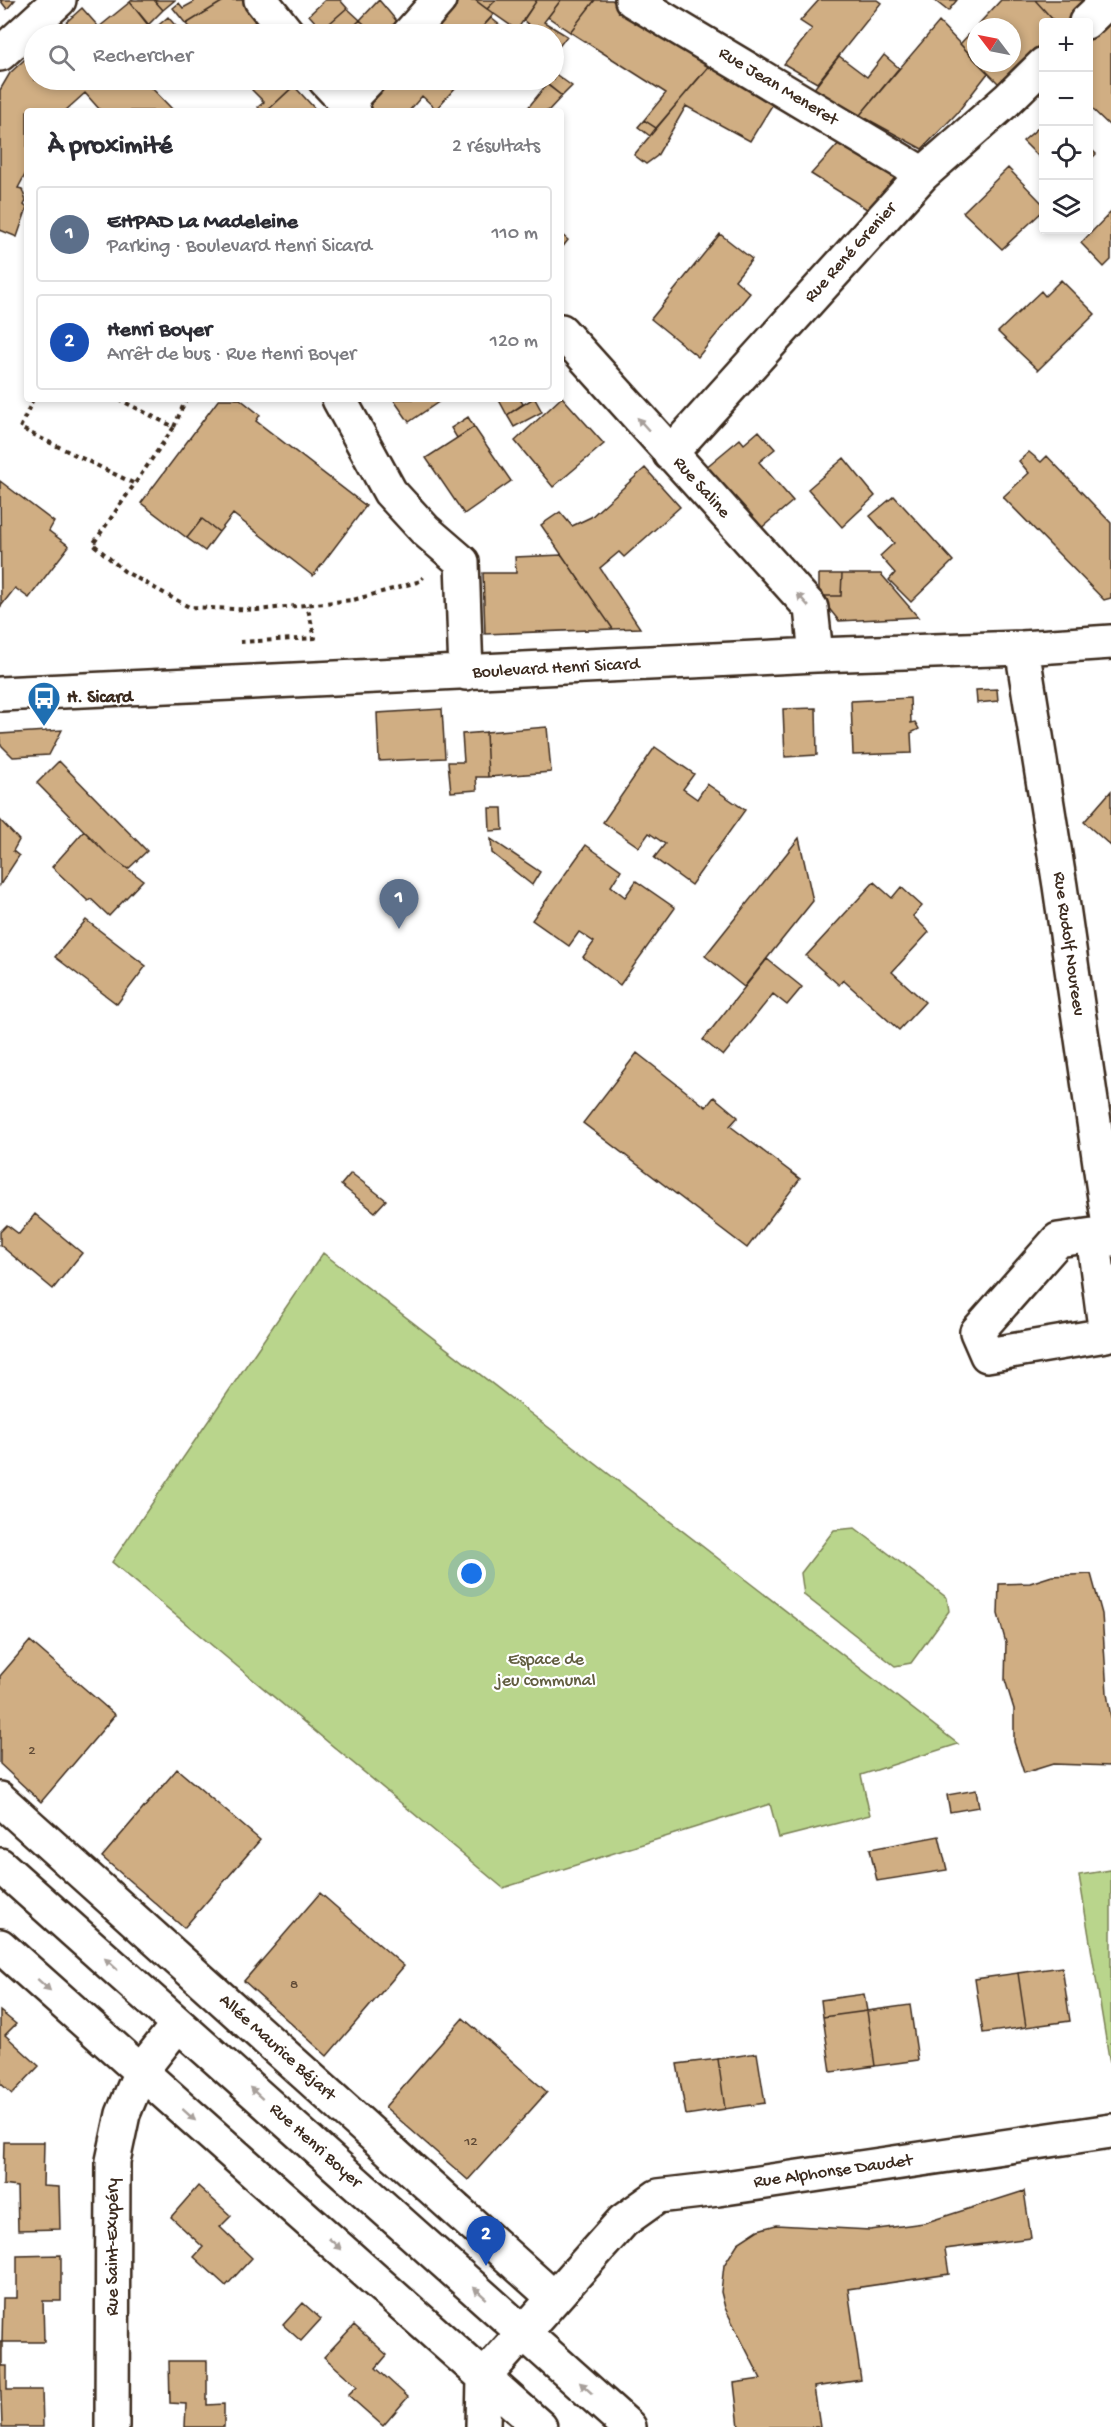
<!DOCTYPE html>
<html lang="fr">
<head>
<meta charset="utf-8">
<style>
	body { margin:0; font-family:"Gochi Hand",sans-serif; background:#f2f2f3; color:#2b2b33 }
	.controls { position:absolute; right:18px; top:18px; display:grid; overflow:hidden; border-radius:6px; box-shadow:0 3px 9px #0003 }
	.controls button { width:54px; height:54px; display:grid; place-items:center; padding:0; border:0; border-bottom:2px solid #e1e1e2; background:#fff; color:#2b2b33; font:30px sans-serif }
	.compass { position:absolute; left:967px; top:18px; width:54px; height:54px; border-radius:50%; background:#fff; box-shadow:0 3px 9px #0003; rotate:302deg }
	.you { position:absolute; left:472px; top:1574px; width:21px; height:21px; margin:-15px; border:4px solid #fff; border-radius:50%; background:#1a73e8; box-shadow:0 0 0 9px #1a73e833 }
	.badge { display:grid; place-items:center; width:39px; height:39px; border-radius:50%; background:#1f6fb2; color:#fff; font-size:20px; font-weight:700 }
	.pin { position:absolute; translate:-50% -50px; filter:drop-shadow(0 2px 3px #0008) }
	.pin::after { content:''; position:absolute; top:32px; width:21px; height:18px; background:inherit; clip-path:polygon(0 0,100% 0,50% 100%) }
	.list { margin:0; padding:0; list-style:none }
	h2 { display:flex; justify-content:space-between; align-items:center; height:78px; margin:0; padding:0 24px; font-size:26px }
	h2 small { font-size:20px; font-weight:400; color:#7c7c81 }
	.list li { display:grid; grid-template-columns:39px 1fr auto; gap:18px; align-items:center; box-sizing:border-box; height:96px; margin:0 12px 12px; padding:0 12px; border:2px solid #e1e1e2; border-radius:6px }
	.list b { display:block; font-size:22px; white-space:nowrap }
	.list p { margin:0; font-size:20px; white-space:nowrap; color:#7c7c81 }
	.list em { font-size:20px; font-style:normal; color:#7c7c81 }
	.icon { flex:none; width:33px; height:33px; fill:none; stroke:currentColor; stroke-width:2; stroke-linecap:round; stroke-linejoin:round }
	.map { position:relative; flex:none; width:1111px; height:2427px; overflow:hidden }
	.search { position:absolute; background:#fff; box-shadow:0 3px 9px #0003; left:24px; top:24px; width:540px; height:66px; display:flex; align-items:center; gap:15px; box-sizing:border-box; padding:0 21px; border-radius:33px; color:#7c7c81; font-size:22px }
	.panel { position:absolute; background:#fff; box-shadow:0 3px 9px #0003; left:24px; top:108px; width:540px; height:294px; border-radius:6px }
	.map>svg:first-child { display:block }
</style>
</head>
<body>
<div class="map">
<svg width="1111" height="2427" viewBox="0 0 1111 2427">
	<rect width="100%" height="100%" fill="#fff"/>
	<filter id="ink" filterUnits="userSpaceOnUse"><feTurbulence type="fractalNoise" baseFrequency=".0167" numOctaves="2"/><feDisplacementMap in="SourceGraphic" scale="12" xChannelSelector="R" yChannelSelector="G"/><feConvolveMatrix kernelMatrix="1 2 1 2 8 2 1 2 1" color-interpolation-filters="sRGB"/></filter>
	<g filter="url(#ink)">
		<!-- green -->
		<path fill="#b9d58c" stroke="#7a8055" stroke-width="1.5" d="M 323,1253 L 958,1744 L 861,1775 L 870,1815 L 779,1838 L 770,1804 L 503,1888 L 112,1562 Z
			M 855,1528 L 947,1598 L 949,1611 L 911,1663 L 895,1666 L 804,1595 L 801,1573 L 834,1530 Z
			M 1111,1870 L 1111,2070 L 1079,1875 Z"/>
		<!-- building -->
		<path fill="#d0ae83" stroke="#3b2a1e" stroke-width="1.5" d="M 0,0 L 15,0 L 7,9 Z
			M 132,0 L 154,0 L 163,10 L 148,25 L 130,2 Z
			M 154,0 L 175,0 L 163,10 Z
			M 193,0 L 225,0 L 186,24 L 173,8 L 179,3 L 183,8 L 194,2 Z
			M 225,0 L 242,0 L 258,20 L 238,34 L 195,34 L 186,24 Z
			M 325,0 L 340,0 L 347,8 L 322,30 L 309,15 Z
			M 379,0 L 405,31 L 402,34 L 374,34 L 360,20 Z
			M 447,0 L 475,0 L 494,14 L 476,34 L 417,34 Z
			M 475,0 L 496,0 L 487,9 Z
			M 496,0 L 537,0 L 517,30 L 487,9 Z
			M 537,0 L 561,0 L 544,22 L 567,36 L 554,53 L 554,34 L 534,34 L 536,31 L 523,20 Z
			M 561,0 L 595,0 L 570,32 L 548,17 Z
			M 595,0 L 612,0 L 712,63 L 656,128 L 644,120 L 666,93 L 570,32 Z
			M 819,0 L 877,0 L 881,3 L 817,83 L 784,64 L 812,29 L 800,21 Z
			M 934,0 L 957,0 L 948,11 Z
			M 1001,0 L 1035,0 L 1055,22 L 1044,22 L 1044,47 L 1003,88 L 978,63 L 1012,63 L 1012,27 L 976,27 L 976,61 L 960,44 Z
			M 1035,0 L 1090,0 L 1068,22 L 1055,22 Z
			M 130,2 L 153,30 L 168,17 L 181,32 L 178,34 L 105,34 L 99,27 Z
			M 82,8 L 105,34 L 53,34 Z
			M 347,8 L 360,20 L 346,34 L 326,34 L 322,30 Z
			M 491,18 L 506,30 L 502,34 L 476,34 Z
			M 1111,18 L 1111,127 L 1088,105 L 1088,40 Z
			M 258,20 L 268,33 L 266,34 L 238,34 Z
			M 360,20 L 374,34 L 346,34 Z
			M 939,22 L 988,73 L 957,113 L 922,149 L 860,115 Z
			M 34,51 L 34,80 L 144,80 L 174,111 L 101,111 L 85,93 L 65,111 L 27,111 L 27,171 L 18,188 L 22,189 L 26,201 L 24,205 L 27,208 L 17,237 L 0,230 L 0,90 L 10,73 Z
			M 884,55 L 899,68 L 860,115 L 813,90 L 839,56 L 867,77 Z
			M 712,62 L 776,99 L 750,141 L 686,106 L 657,156 L 646,164 L 634,155 Z
			M 554,73 L 572,86 L 562,96 L 541,80 L 554,80 Z
			M 261,80 L 300,80 L 267,111 L 262,111 L 258,107 L 264,102 L 252,90 Z
			M 378,80 L 450,80 L 457,86 L 436,109 L 422,96 L 409,111 L 367,111 L 359,103 Z
			M 547,84 L 562,96 L 548,111 L 529,111 L 527,109 Z
			M 294,86 L 317,111 L 267,111 Z
			M 644,120 L 656,128 L 650,136 L 638,127 Z
			M 1044,123 L 1044,162 L 1023,141 Z
			M 841,141 L 896,175 L 897,182 L 870,211 L 811,174 Z
			M 1088,146 L 1096,154 L 1088,162 Z
			M 1008,168 L 1044,205 L 1044,210 L 1002,249 L 963,212 Z
			M 1111,212 L 1111,260 L 1104,267 L 1081,243 Z
			M 561,234 L 568,240 L 561,249 Z
			M 720,234 L 752,259 L 735,280 L 750,293 L 698,357 L 651,319 Z
			M 1061,280 L 1095,314 L 1038,370 L 998,332 L 1041,291 L 1045,296 Z
			M 562,397 L 604,444 L 553,487 L 515,441 Z
			M 219,399 L 240,399 L 260,415 L 256,421 L 366,506 L 313,576 L 233,514 L 219,532 L 202,519 L 187,538 L 141,503 Z
			M 393,399 L 443,399 L 409,422 Z
			M 501,399 L 520,399 L 523,404 L 507,415 L 499,400 Z
			M 532,399 L 535,399 L 542,412 L 514,427 L 507,415 Z
			M 468,417 L 474,427 L 457,438 L 451,428 Z
			M 474,427 L 511,481 L 464,514 L 426,458 Z
			M 759,431 L 775,449 L 759,462 L 793,501 L 759,530 L 705,468 L 740,439 L 744,444 Z
			M 1029,452 L 1041,462 L 1047,456 L 1111,523 L 1111,598 L 1104,600 L 1003,497 L 1029,473 L 1019,461 Z
			M 844,458 L 875,496 L 842,527 L 808,489 Z
			M 645,468 L 680,507 L 624,557 L 619,552 L 600,568 L 640,628 L 613,629 L 541,525 L 560,512 L 572,526 L 591,517 Z
			M 0,481 L 54,522 L 49,531 L 69,546 L 29,598 L 15,588 L 1,606 Z
			M 894,496 L 953,561 L 911,602 L 889,580 L 895,573 L 880,556 L 894,543 L 870,516 Z
			M 202,519 L 219,532 L 205,551 L 187,538 Z
			M 562,555 L 613,629 L 485,634 L 483,573 L 516,573 L 515,557 Z
			M 819,574 L 842,574 L 841,596 L 819,596 Z
			M 842,574 L 881,574 L 918,617 L 839,621 L 819,596 L 841,596 Z
			M 997,689 L 998,701 L 977,703 L 976,690 Z
			M 910,698 L 911,723 L 915,722 L 919,729 L 911,733 L 912,753 L 853,755 L 851,701 Z
			M 816,708 L 817,755 L 785,757 L 783,709 Z
			M 442,709 L 445,758 L 379,761 L 377,713 Z
			M 547,727 L 551,772 L 488,777 L 486,732 Z
			M 62,730 L 49,755 L 13,757 L 0,744 L 0,734 Z
			M 486,732 L 488,777 L 476,777 L 477,790 L 451,792 L 448,762 L 464,762 L 462,734 Z
			M 655,747 L 694,774 L 683,789 L 697,799 L 707,784 L 745,810 L 691,885 L 654,858 L 665,844 L 649,833 L 639,847 L 603,822 Z
			M 59,761 L 147,851 L 128,869 L 106,853 L 37,783 Z
			M 1111,791 L 1111,846 L 1084,822 Z
			M 489,808 L 502,808 L 503,830 L 490,831 Z
			M 0,820 L 19,840 L 13,851 L 19,856 L 0,885 Z
			M 84,831 L 106,853 L 143,880 L 109,916 L 91,899 L 88,901 L 52,867 Z
			M 799,838 L 813,901 L 744,987 L 705,956 Z
			M 491,839 L 540,872 L 532,885 L 492,853 Z
			M 586,845 L 621,870 L 611,886 L 625,897 L 636,881 L 675,908 L 620,985 L 583,957 L 594,942 L 579,932 L 569,946 L 532,920 Z
			M 874,882 L 892,898 L 901,887 L 922,906 L 913,916 L 929,932 L 892,972 L 925,1002 L 899,1030 L 843,980 L 839,985 L 806,956 Z
			M 86,920 L 146,966 L 117,1004 L 55,957 Z
			M 767,959 L 802,987 L 787,1005 L 773,994 L 723,1056 L 703,1040 Z
			M 637,1053 L 706,1107 L 714,1097 L 738,1117 L 730,1126 L 800,1179 L 747,1248 L 583,1123 Z
			M 351,1173 L 386,1200 L 375,1212 L 341,1185 Z
			M 35,1214 L 82,1253 L 53,1289 L 0,1245 L 0,1232 L 7,1225 L 19,1234 Z
			M 1091,1574 L 1102,1614 L 1107,1693 L 1111,1718 L 1111,1766 L 1053,1764 L 1024,1773 L 1014,1742 L 1014,1709 L 1005,1680 L 1006,1643 L 998,1614 L 999,1584 L 1030,1583 L 1052,1576 Z
			M 30,1641 L 115,1715 L 41,1802 L 0,1764 L 0,1676 Z
			M 177,1769 L 260,1840 L 184,1928 L 102,1857 Z
			M 976,1790 L 979,1807 L 950,1812 L 947,1795 Z
			M 939,1836 L 947,1870 L 877,1881 L 870,1849 Z
			M 320,1893 L 404,1966 L 327,2056 L 244,1981 Z
			M 1062,1967 L 1070,2021 L 1026,2027 L 1018,1973 Z
			M 1018,1973 L 1026,2027 L 983,2033 L 975,1979 Z
			M 864,1994 L 867,2011 L 823,2017 L 821,2000 Z
			M 910,2005 L 918,2060 L 875,2066 L 867,2011 Z
			M 0,2011 L 16,2024 L 5,2035 L 39,2066 L 12,2094 L 0,2083 Z
			M 867,2011 L 875,2066 L 831,2072 L 823,2017 Z
			M 463,2018 L 547,2092 L 468,2180 L 385,2107 Z
			M 757,2053 L 765,2103 L 725,2109 L 718,2059 Z
			M 718,2059 L 725,2109 L 686,2115 L 677,2064 Z
			M 4,2142 L 44,2142 L 43,2186 L 59,2187 L 60,2229 L 18,2230 L 17,2187 L 3,2185 Z
			M 198,2186 L 231,2216 L 220,2227 L 252,2258 L 226,2286 L 194,2257 L 203,2247 L 171,2217 Z
			M 1024,2191 L 1031,2238 L 945,2249 L 949,2274 L 848,2289 L 861,2380 L 814,2387 L 820,2427 L 739,2427 L 734,2383 L 761,2379 L 725,2308 L 721,2292 L 724,2265 L 738,2243 L 758,2230 L 776,2225 L 870,2230 L 924,2223 Z
			M 61,2255 L 61,2301 L 43,2301 L 44,2342 L 2,2342 L 3,2298 L 17,2298 L 17,2256 Z
			M 303,2303 L 321,2319 L 301,2341 L 283,2325 Z
			M 354,2325 L 387,2355 L 376,2368 L 408,2397 L 383,2426 L 348,2395 L 357,2386 L 324,2357 Z
			M 0,2342 L 2,2342 L 2,2366 L 0,2366 Z
			M 169,2361 L 207,2361 L 207,2405 L 224,2404 L 224,2427 L 185,2427 L 186,2404 L 170,2403 Z
			M 0,2366 L 7,2366 L 7,2390 L 42,2390 L 43,2427 L 2,2427 Z"/>
		<g fill="none" stroke-linecap="round" stroke-linejoin="round">
			<defs>
				<path id="minor" d="M 261,0 L 288,34
					M 632,0 L 923,174
					M 1086,22 L 1109,0
					M 409,34 L 439,0
					M 325,80 L 354,111
					M 346,103 L 368,80
					M 561,331 L 811,608 L 816,655
					M 339,399 L 390,492 L 425,530 L 462,562 L 466,673
					M 670,454 L 923,174 L 1007,100 L 1044,64
					M 1022,648 L 1060,886 L 1111,1240
					M 0,694 L 816,655 L 1022,648 L 1111,642
					M 1093,1235 L 1106,1335 L 987,1355 L 977,1332 L 1058,1240 Z
					M 0,1799 L 554,2298
					M 0,1865 L 629,2427
					M 0,1946 L 540,2427
					M 484,2377 L 623,2221 L 658,2196 L 718,2189 L 1111,2131
					M 112,2427 L 113,2161 L 123,2114 L 141,2071 L 178,2024
					M 483,2427 L 484,2377"/>
				<path id="major" d="M 0,54 L 59,0"/>
			</defs>
			<!-- minor casing -->
			<use href="#minor" stroke="#3b2a1e" stroke-width="38"/>
			<!-- major casing -->
			<use href="#major" stroke="#3b2a1e" stroke-width="38"/>
			<!-- path -->
			<path stroke="#3b2a1e" stroke-width="4" stroke-dasharray="4.5 4.5" stroke-linecap="butt" d="M 33,399 L 20,428 L 135,484
				M 118,399 L 174,427 L 93,544 L 124,571 L 189,607 L 257,610 L 353,600 L 421,581 L 423,577
				M 174,427 L 186,399
				M 240,642 L 315,638 L 307,605"/>
			<!-- minor -->
			<use href="#minor" stroke="#fff" stroke-width="33"/>
			<!-- major -->
			<use href="#major" stroke="#fff" stroke-width="33"/>
		</g>
		<!-- one-way arrows -->
		<defs><path id="oneway-solid" d="M-6-.8H1V-3.2L6.5 0L1 3.2V.8H-6Z" transform="scale(1.5)"/></defs>
		<g fill="#a79f9a">
			<use href="#oneway-solid" transform="translate(643 424) rotate(-132)"/>
			<use href="#oneway-solid" transform="translate(803 600) rotate(-132)"/>
			<use href="#oneway-solid" transform="translate(111 1964) rotate(-138)"/>
			<use href="#oneway-solid" transform="translate(44 1985) rotate(42)"/>
			<use href="#oneway-solid" transform="translate(256 2093) rotate(-138)"/>
			<use href="#oneway-solid" transform="translate(189 2115) rotate(42)"/>
			<use href="#oneway-solid" transform="translate(335 2244) rotate(42)"/>
			<use href="#oneway-solid" transform="translate(480 2293) rotate(-138)"/>
			<use href="#oneway-solid" transform="translate(586 2388) rotate(-138)"/>
		</g>
	</g>
	<!-- icons -->
	<defs>
		<symbol id="bus-pin" viewBox="-11 -11 22 30"><path d="M0 17L-7.5 6A9.5 9.5 0 1 1 7.5 6Z" fill="#1f6fb2" stroke="#fff"/><path d="M-5-6H5V4H4V6H2V4H-2V6H-4V4H-5ZM-3.5-4V0h7V-4ZM-3.5 1.2v1.5H-2V1.2ZM2 1.2v1.5H3.5V1.2Z" fill="#fff"/></symbol>
	</defs>
	<g fill-rule="evenodd">
		<use href="#bus-pin" x="25" y="679" width="38" height="52"/>
	</g>
	<g text-anchor="middle" dominant-baseline="central" stroke-width="4.5" stroke-linejoin="round" paint-order="stroke">
		<!-- number labels -->
		<g font-size="15" fill="#604b37">
			<text x="32" y="1751">2</text>
			<text x="294" y="1985">8</text>
			<text x="471" y="2142">12</text>
		</g>
		<!-- street labels -->
		<g font-size="18" fill="#3b2a1e" stroke="#fff">
			<text transform="translate(778 87) rotate(31)">Rue Jean Meneret</text>
			<text transform="translate(851 253) rotate(-48)">Rue René Grenier</text>
			<text transform="translate(701 488) rotate(48)">Rue Saline</text>
			<text transform="translate(556 669) rotate(-3)">Boulevard Henri Sicard</text>
			<text transform="translate(1068 944) rotate(82)">Rue Rudolf Noureev</text>
			<text transform="translate(277 2048) rotate(42)">Allée Maurice Béjart</text>
			<text transform="translate(315 2146) rotate(42)">Rue Henri Boyer</text>
			<text transform="translate(833 2172) rotate(-8)">Rue Alphonse Daudet</text>
			<text transform="translate(113 2247) rotate(-90)">Rue Saint-Exupéry</text>
		</g>
		<!-- poi labels -->
		<g font-size="18" font-weight="bold" fill="#3b2a1e" stroke="#fff" text-anchor="start">
			<text x="67" y="698">H. Sicard</text>
		</g>
		<!-- park labels -->
		<g font-size="18" fill="#615d3f" stroke="#fff">
			<text x="546" y="1660">Espace de<tspan x="546" dy="21">jeu communal</tspan></text>
		</g>
	</g>
</svg>
<div class="controls">
<button>+</button>
<button>−</button>
<button><svg class="icon" aria-label="locate" viewBox="0 0 24 24"><circle cx="12" cy="12" r="6"/><path d="M12 2v4M12 18v4M2 12h4M18 12h4"/></svg></button>
<button><svg class="icon" aria-label="layers" viewBox="0 0 24 24"><path d="M12 4l9 5-9 5-9-5zM3 14l9 5 9-5"/></svg></button>
</div>
<svg class="compass" viewBox="-18 -18 36 36"><path d="M0-13l5 13h-10z" fill="#e53935"/><path d="M0 13l5-13h-10z" fill="#7c7c81"/></svg>
<div class="you"></div>
<div class="pin badge" style="left:399px;top:929px;background:#5c6f8a">1</div>
<div class="pin badge" style="left:486px;top:2266px;background:#1a4fb4">2</div>
<div class="search"><svg class="icon" aria-label="search" viewBox="0 0 24 24"><circle cx="10" cy="10" r="6"/><path d="M15 15l6 6"/></svg>Rechercher</div>
<section class="panel">
<h2>À proximité<small>2 résultats</small></h2>
<ul class="list">
<li><span class="badge" style="background:#5c6f8a">1</span><div><b>EHPAD La Madeleine</b><p>Parking · Boulevard Henri Sicard</p></div><em>110 m</em></li>
<li><span class="badge" style="background:#1a4fb4">2</span><div><b>Henri Boyer</b><p>Arrêt de bus · Rue Henri Boyer</p></div><em>120 m</em></li>
</ul>
</section>
</div>
</body>
</html>
